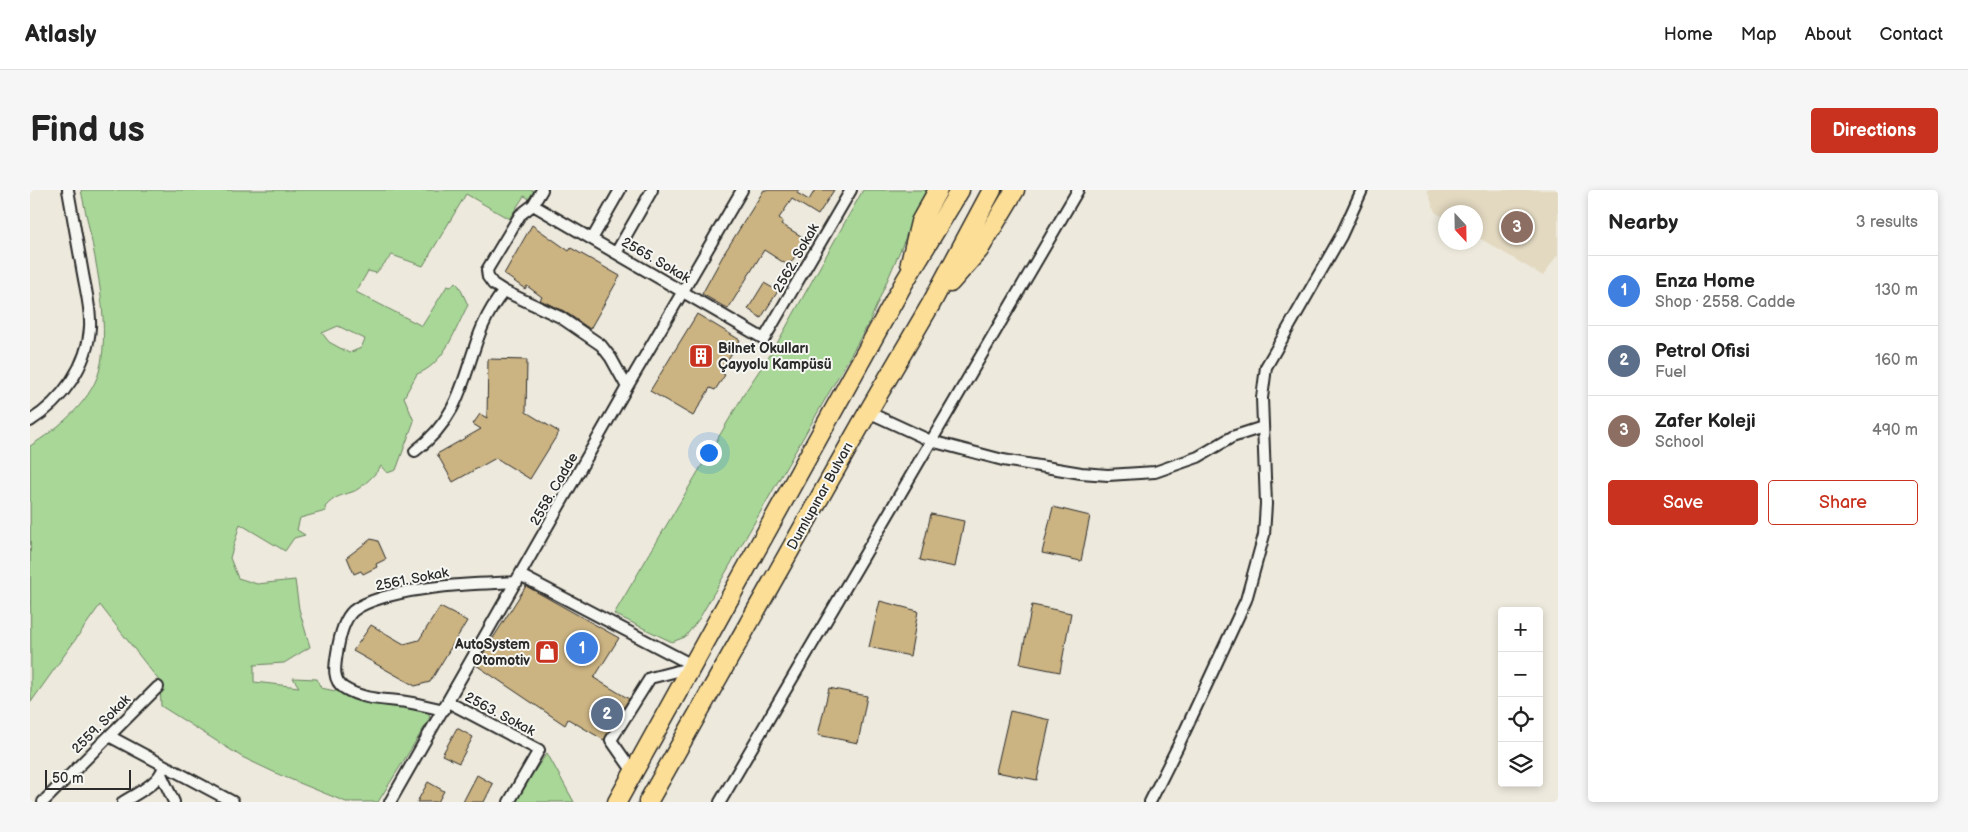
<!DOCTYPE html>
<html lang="en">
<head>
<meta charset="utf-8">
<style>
	body { margin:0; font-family:"Balsamiq Sans",sans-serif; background:#f6f6f6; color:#222 }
	.controls { position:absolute; right:15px; bottom:15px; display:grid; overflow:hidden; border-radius:5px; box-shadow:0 2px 8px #0003 }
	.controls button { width:45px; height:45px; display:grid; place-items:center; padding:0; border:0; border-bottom:1px solid #e0e0e0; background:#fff; color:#222; font:25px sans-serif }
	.compass { position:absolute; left:1408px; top:15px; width:45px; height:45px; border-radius:50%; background:#fff; box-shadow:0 2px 8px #0003; rotate:158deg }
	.scale { position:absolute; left:15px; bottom:12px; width:86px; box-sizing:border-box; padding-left:5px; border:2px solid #2b2b2b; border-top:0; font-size:14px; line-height:18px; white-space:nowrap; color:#2b2b2b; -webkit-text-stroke:4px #f6f6f2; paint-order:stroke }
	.you { position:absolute; left:678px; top:262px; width:18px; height:18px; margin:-12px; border:4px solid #fff; border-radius:50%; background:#1a73e8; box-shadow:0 0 0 8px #1a73e833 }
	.badge { display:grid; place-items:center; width:32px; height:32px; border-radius:50%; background:#c8321e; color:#fff; font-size:16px; font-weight:700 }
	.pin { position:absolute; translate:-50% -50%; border:2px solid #fff; box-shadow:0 1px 5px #0006 }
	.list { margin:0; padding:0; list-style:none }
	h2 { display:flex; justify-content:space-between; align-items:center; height:65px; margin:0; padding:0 20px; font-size:21px }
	h2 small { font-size:16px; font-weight:400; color:#767676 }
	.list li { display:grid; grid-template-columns:32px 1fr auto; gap:15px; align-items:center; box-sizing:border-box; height:70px; padding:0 20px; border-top:1px solid #e0e0e0 }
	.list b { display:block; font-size:19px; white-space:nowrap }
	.list p { margin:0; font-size:16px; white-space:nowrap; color:#767676 }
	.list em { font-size:16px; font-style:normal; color:#767676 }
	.actions { display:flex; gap:10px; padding:15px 20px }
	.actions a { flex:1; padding:11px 0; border:1px solid #c8321e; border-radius:5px; text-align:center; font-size:18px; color:#c8321e }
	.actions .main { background:#c8321e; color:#fff }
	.icon { flex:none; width:28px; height:28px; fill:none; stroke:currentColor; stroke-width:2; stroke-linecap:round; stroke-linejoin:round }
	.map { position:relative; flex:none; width:1528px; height:612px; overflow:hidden; border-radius:5px }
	header { display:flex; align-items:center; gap:30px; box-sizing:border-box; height:70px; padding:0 25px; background:#fff; border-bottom:1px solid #e0e0e0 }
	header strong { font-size:24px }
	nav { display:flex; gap:28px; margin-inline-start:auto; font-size:18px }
	.intro { display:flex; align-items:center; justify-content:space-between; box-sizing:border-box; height:120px; padding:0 30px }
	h1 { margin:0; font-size:35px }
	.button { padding:12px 22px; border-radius:5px; background:#c8321e; color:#fff; font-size:18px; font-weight:700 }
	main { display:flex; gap:30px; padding:0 30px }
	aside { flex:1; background:#fff; border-radius:5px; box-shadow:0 2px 8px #0003 }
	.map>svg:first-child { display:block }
</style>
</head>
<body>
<header>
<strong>Atlasly</strong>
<nav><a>Home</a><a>Map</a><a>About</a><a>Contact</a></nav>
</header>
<div class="intro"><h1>Find us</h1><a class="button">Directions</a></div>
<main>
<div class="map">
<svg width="1528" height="612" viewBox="0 0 1528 612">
	<rect width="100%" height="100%" fill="#ede9dc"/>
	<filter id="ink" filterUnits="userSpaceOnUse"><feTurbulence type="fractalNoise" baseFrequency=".02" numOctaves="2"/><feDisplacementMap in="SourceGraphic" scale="10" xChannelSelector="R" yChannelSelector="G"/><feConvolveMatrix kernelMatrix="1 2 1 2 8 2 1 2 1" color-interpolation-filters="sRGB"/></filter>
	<g filter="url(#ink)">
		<!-- built -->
		<path fill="#e3d9c1" d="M 1397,0 L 1528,0 L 1528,64 L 1513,86 L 1446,46 L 1446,22 L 1416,22 L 1415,28 L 1405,22 Z"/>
		<!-- green -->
		<path fill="#a8d797" stroke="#6a8161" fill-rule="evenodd" d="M 51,0 L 508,0 L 502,10 L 494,6 L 479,29 L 436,4 L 393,76 L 362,65 L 346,83 L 338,81 L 326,102 L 392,136 L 417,96 L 421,97 L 425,92 L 429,96 L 438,115 C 425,139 415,174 387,184 L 374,207 L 384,231 L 366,280 L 357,283 L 351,276 C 347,283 330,300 322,302 C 310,306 305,306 295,317 L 296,321 L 270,328 L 267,340 L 275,345 L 264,348 L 255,361 L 210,334 L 200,368 L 208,388 L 227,394 L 265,390 L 269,419 L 280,457 L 254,473 L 224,475 L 224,492 L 269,497 L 263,488 L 287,489 L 291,498 L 400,521 L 399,530 L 348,612 L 316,612 L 250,585 L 212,567 L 131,516 L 130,492 L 70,415 L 1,512 L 0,256 C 27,239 59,214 69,182 C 83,132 61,50 51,0 ZM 308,136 L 335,149 L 331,158 L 319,163 L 299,152 L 292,143 Z
			M 833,0 L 900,0 L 881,35 L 839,133 L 669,429 L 655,447 L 642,452 L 584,424 L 717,199 L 745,157 Z
			M 517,563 L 544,612 L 483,612 L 485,609 Z"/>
		<!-- building -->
		<path fill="#cbb382" stroke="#2b2b2b" d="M 734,0 L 769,0 L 767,3 L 779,10 L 785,0 L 804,0 L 788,25 L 762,9 L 749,28 L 753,31 L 751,34 L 776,49 L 759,76 L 734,60 L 698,119 L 672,104 L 695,62 Z
			M 502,35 L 539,61 L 541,58 L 590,86 L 560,139 L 534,121 L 510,110 L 512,107 L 497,96 L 495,99 L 474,84 Z
			M 734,93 L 748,101 L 731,128 L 718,119 Z
			M 667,124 L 710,150 L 690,182 L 695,185 L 685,200 L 680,198 L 663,226 L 620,201 Z
			M 458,169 L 497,170 L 496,222 L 529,242 L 500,289 L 466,268 L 423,292 L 407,264 L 451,239 L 443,234 L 450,224 L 457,228 Z
			M 1023,317 L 1060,326 L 1051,371 L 1012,363 Z
			M 901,324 L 934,331 L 925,377 L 890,370 Z
			M 341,349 L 348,351 L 356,369 L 346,374 L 347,377 L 333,384 L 331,381 L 324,384 L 317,367 Z
			M 496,396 L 589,448 L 564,488 L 599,509 L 574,550 L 538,529 L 535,535 L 446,475 Z
			M 850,411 L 888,421 L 880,466 L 839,457 Z
			M 1002,415 L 1041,423 L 1030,482 L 990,474 Z
			M 410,417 L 437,431 L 400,492 L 385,496 L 323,461 L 341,435 L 374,454 L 389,450 Z
			M 799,498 L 837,506 L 828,553 L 788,545 Z
			M 980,521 L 1020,530 L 1007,590 L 966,582 Z
			M 427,538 L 443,547 L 429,573 L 412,565 Z
			M 447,585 L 463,594 L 454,612 L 433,612 Z
			M 398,592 L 414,601 L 408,612 L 387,612 Z"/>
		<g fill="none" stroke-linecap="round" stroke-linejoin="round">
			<defs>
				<path id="street" d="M 512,0 L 503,15 L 490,25 L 457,80 L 458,87 L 463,94 L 474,101 L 530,127 L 571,155 L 581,168 L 597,197
					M 503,15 L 734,149 L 821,0
					M 562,49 L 590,0
					M 586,63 L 622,0
					M 838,222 L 901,251 L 973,270 L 1051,283 L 1078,285 L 1125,282 L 1168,267 L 1202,247 L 1233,237
					M 0,231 C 32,211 58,175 60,137 C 61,119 56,101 53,84 C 48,56 43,28 38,0
					M 385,261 C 447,215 430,154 474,101
					M 490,385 L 664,476
					M 418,512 L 509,560 L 479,612
					M 414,520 C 401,517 389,514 376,512 C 355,509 333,510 314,498 C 302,490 305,476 307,463 C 309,450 313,430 323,421 C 331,414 344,410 354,407 C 398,395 442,394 487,392
					M 79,546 L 203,612
					M 604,583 L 581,550 L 620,488 L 663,477
					M 131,584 L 144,612
					M 13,612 L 128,497
					M 93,612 C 107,603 129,594 134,576
					M 360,612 L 597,197 L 712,0
					M 690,612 L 1048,0
					M 1120,612 L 1148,556 L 1216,410 L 1234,345 L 1236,314 L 1232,208 L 1236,177 L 1311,46 L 1332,0"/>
				<path id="highway" d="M 880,73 L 890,32 L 908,0
					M 920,93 L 949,60 L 985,0
					M 587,612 L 875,91 L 930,0
					M 618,612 L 838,222 L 901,114 L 962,0"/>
			</defs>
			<!-- street casing -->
			<use href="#street" stroke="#2b2b2b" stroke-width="14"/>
			<!-- highway casing -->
			<use href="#highway" stroke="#2b2b2b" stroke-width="21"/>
			<!-- street -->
			<use href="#street" stroke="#f6f6f2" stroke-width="10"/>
			<!-- highway -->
			<use href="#highway" stroke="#fcde96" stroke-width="18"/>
		</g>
	</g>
	<!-- icons -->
	<defs>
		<symbol id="building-square" viewBox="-11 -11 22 22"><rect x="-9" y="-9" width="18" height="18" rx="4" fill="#c8321e" stroke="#f6f6f2"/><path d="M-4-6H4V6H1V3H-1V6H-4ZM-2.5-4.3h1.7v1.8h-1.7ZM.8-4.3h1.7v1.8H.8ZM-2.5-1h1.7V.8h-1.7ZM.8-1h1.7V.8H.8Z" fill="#fff"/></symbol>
		<symbol id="shop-square" viewBox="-11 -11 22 22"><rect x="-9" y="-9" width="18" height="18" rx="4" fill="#c8321e" stroke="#f6f6f2"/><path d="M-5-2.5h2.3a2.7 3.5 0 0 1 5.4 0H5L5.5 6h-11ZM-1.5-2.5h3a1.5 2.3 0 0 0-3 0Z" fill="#fff"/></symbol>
	</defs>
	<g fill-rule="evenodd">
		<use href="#building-square" x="657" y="152" width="28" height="28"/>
		<use href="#shop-square" x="503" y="448" width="28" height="28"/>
	</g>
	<g text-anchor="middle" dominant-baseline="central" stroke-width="4" stroke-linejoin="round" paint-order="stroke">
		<!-- street labels -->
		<g font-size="14" fill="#2b2b2b" stroke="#f6f6f2">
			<text transform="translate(766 68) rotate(-60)">2562. Sokak</text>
			<text transform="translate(626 70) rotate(30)">2565. Sokak</text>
			<text transform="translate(524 299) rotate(-60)">2558. Cadde</text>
			<text transform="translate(790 306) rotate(-61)">Dumlupınar Bulvarı</text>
			<text transform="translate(382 389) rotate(-11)">2561. Sokak</text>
			<text transform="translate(470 524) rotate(28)">2563. Sokak</text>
			<text transform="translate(71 534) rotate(-45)">2559. Sokak</text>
		</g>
		<!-- poi labels -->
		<g font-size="14" font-weight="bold" fill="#2b2b2b" stroke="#f6f6f2" text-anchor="start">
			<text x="688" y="158">Bilnet Okulları<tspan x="688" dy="16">Çayyolu Kampüsü</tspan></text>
			<text x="500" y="454" text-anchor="end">AutoSystem<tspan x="500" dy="16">Otomotiv</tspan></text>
		</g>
	</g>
</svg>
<div class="controls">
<button>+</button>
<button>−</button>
<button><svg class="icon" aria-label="locate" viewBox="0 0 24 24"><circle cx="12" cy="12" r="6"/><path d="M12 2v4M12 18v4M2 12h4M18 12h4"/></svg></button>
<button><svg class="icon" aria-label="layers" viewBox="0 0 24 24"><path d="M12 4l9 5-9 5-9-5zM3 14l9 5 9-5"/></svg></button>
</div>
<svg class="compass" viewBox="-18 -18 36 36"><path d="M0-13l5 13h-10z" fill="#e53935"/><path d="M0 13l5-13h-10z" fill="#767676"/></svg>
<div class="scale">50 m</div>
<div class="you"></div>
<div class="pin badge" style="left:552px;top:458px;background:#3f7fe0">1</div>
<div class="pin badge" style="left:577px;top:524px;background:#5c6f8a">2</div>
<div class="pin badge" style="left:1487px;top:37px;background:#8d6e63">3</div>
</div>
<aside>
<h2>Nearby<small>3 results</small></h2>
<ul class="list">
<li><span class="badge" style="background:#3f7fe0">1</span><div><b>Enza Home</b><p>Shop · 2558. Cadde</p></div><em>130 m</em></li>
<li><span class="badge" style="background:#5c6f8a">2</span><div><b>Petrol Ofisi</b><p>Fuel</p></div><em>160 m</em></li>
<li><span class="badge" style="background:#8d6e63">3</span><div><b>Zafer Koleji</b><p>School</p></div><em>490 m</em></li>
</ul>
<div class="actions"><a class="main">Save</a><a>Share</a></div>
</aside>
</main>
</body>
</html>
